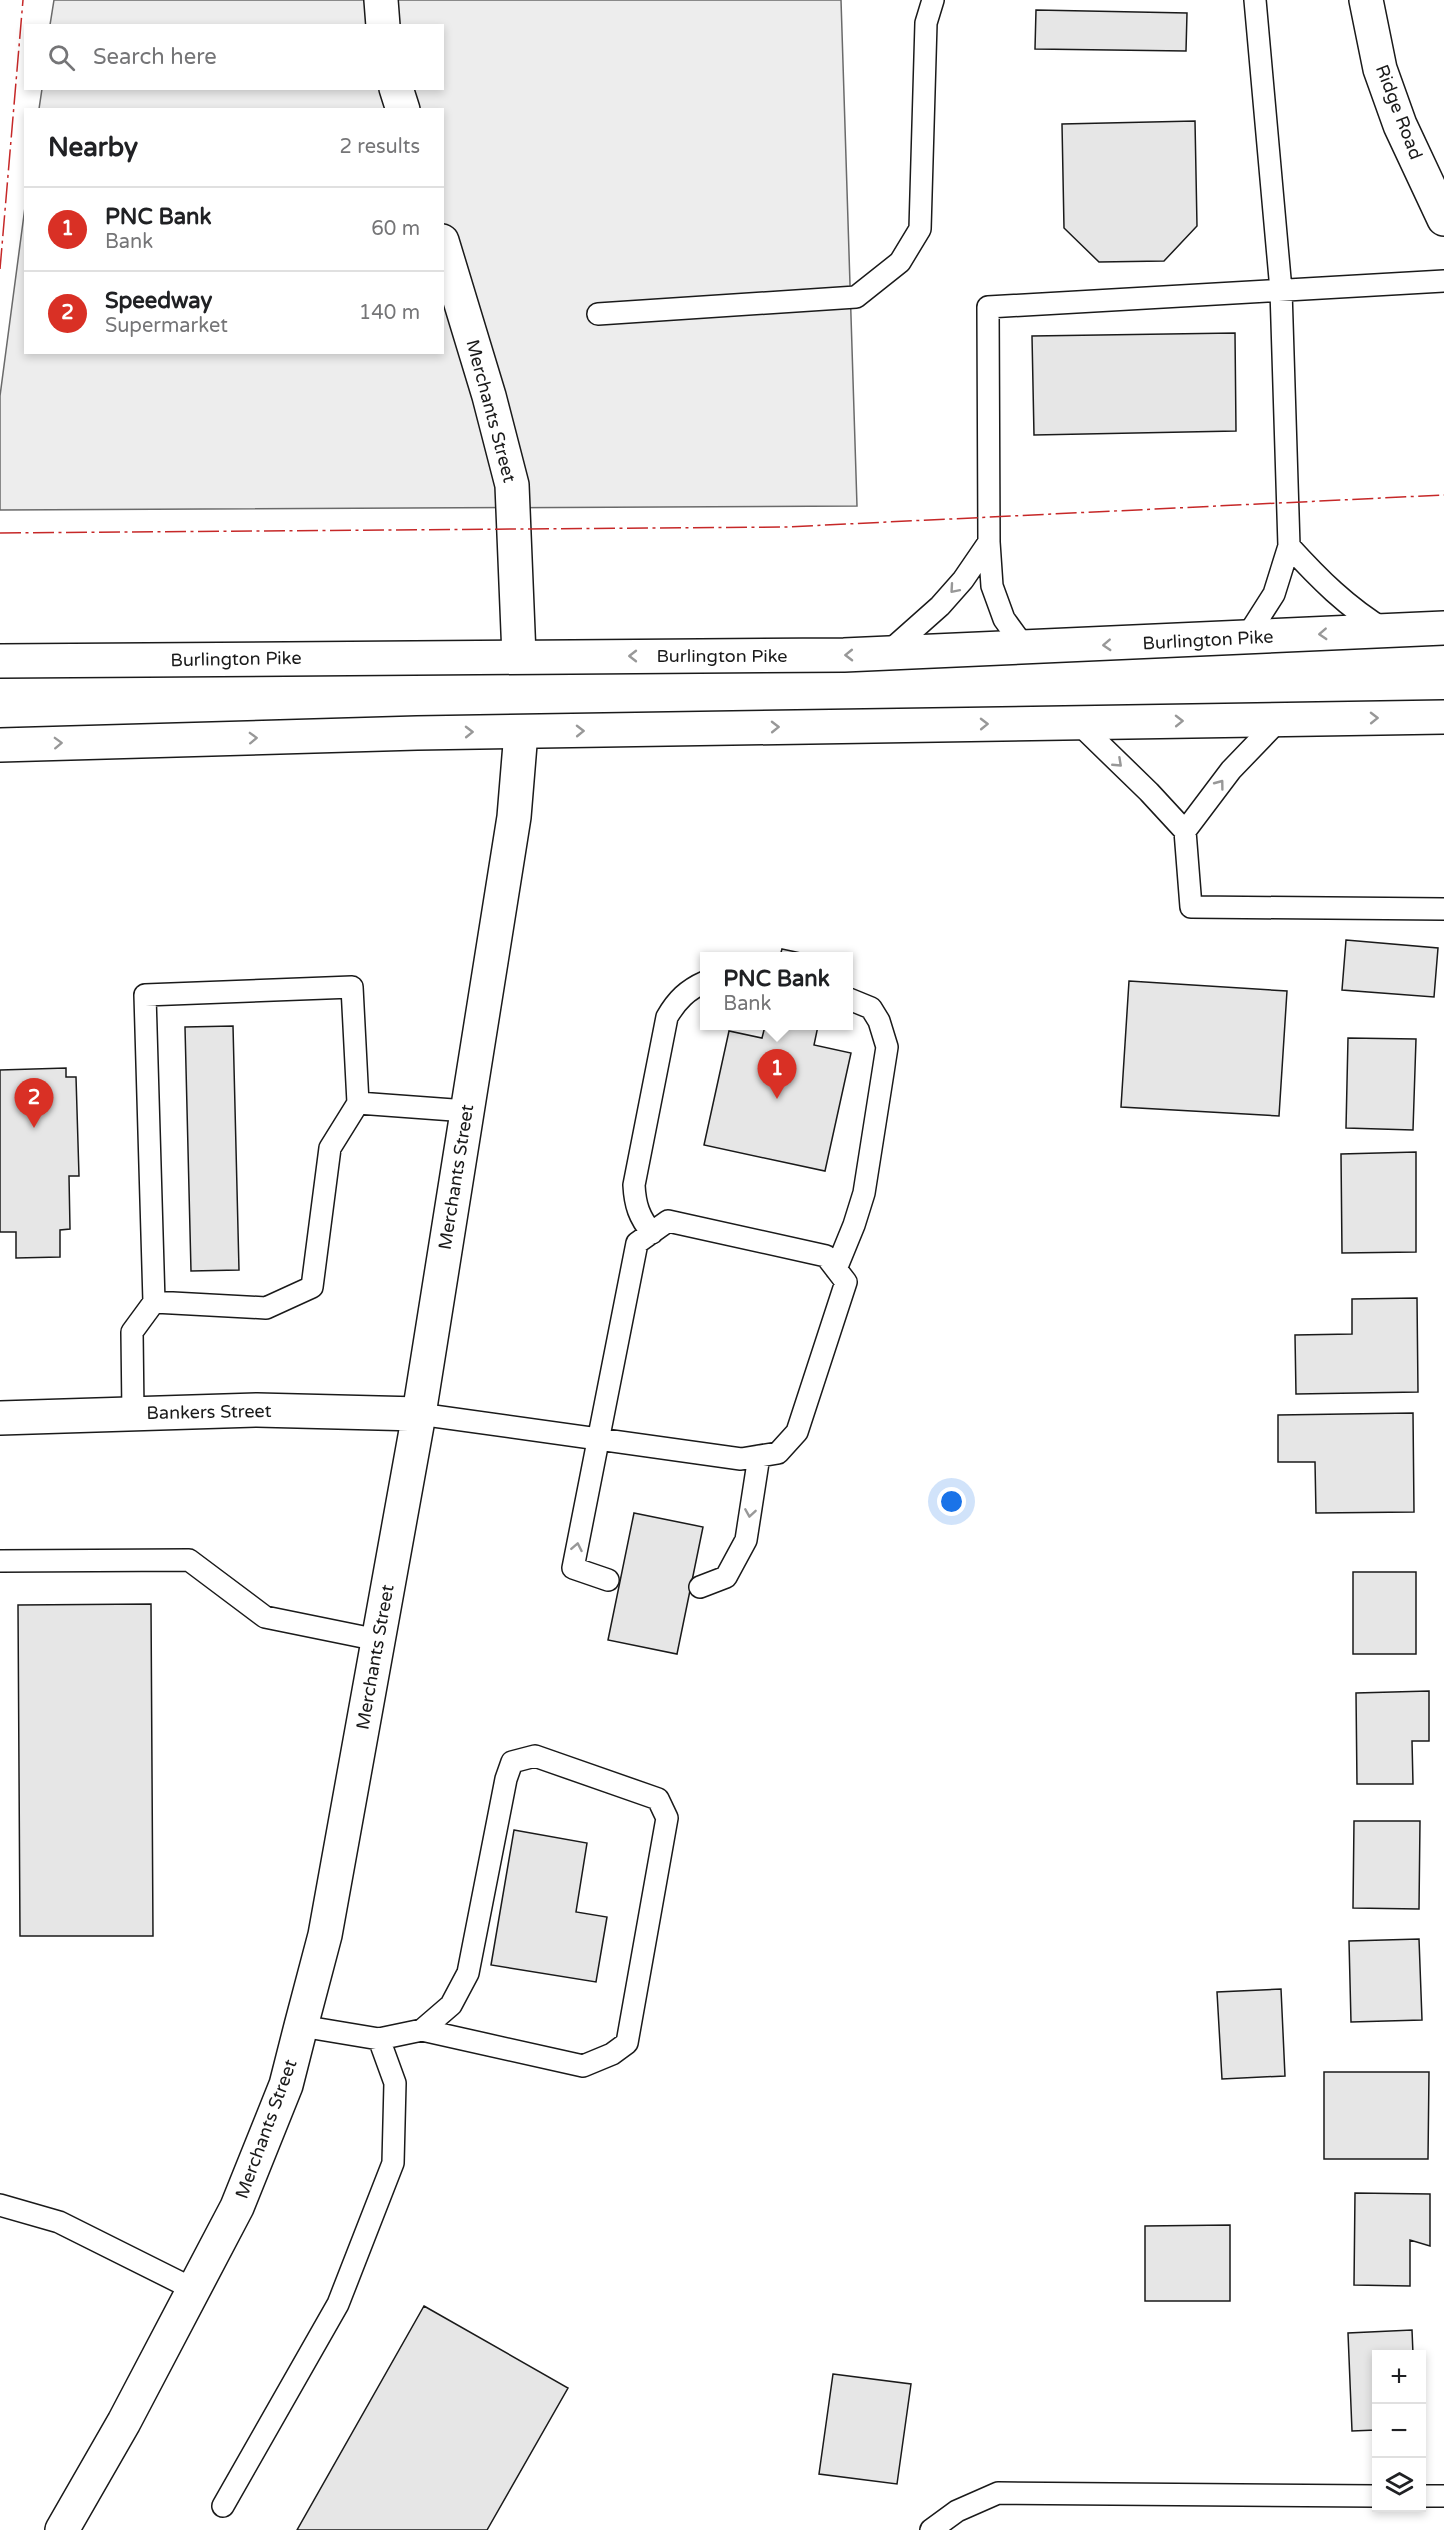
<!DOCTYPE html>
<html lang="en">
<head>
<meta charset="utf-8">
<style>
	body { margin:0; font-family:"Varela Round",sans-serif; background:#f2f2f2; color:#202124 }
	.controls { position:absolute; right:18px; bottom:18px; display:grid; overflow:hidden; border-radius:0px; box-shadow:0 3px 9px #0003 }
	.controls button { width:54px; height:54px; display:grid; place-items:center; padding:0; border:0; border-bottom:2px solid #e0e0e0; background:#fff; color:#202124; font:30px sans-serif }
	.you { position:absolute; left:952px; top:1502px; width:21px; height:21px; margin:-15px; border:4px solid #fff; border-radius:50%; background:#1a73e8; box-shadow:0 0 0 9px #1a73e833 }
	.badge { display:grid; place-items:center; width:39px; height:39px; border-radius:50%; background:#d93025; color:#fff; font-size:20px; font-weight:700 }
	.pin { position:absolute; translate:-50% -50px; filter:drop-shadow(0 2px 3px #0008) }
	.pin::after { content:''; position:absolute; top:32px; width:21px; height:18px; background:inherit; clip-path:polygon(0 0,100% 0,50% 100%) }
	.popup { position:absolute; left:700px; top:952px; width:153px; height:78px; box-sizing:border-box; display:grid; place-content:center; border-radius:0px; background:#fff; filter:drop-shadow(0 2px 4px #0005); font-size:20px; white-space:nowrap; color:#757577 }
	.popup b { font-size:22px; color:#202124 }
	.popup::after { content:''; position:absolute; left:50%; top:100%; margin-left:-12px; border:12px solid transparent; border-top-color:#fff }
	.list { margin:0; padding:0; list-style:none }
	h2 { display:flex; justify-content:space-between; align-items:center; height:78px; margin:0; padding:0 24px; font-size:26px }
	h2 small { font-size:20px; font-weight:400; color:#757577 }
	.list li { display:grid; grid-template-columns:39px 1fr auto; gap:18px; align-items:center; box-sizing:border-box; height:84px; padding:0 24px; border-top:2px solid #e0e0e0 }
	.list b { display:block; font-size:22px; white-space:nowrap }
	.list p { margin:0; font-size:20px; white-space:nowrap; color:#757577 }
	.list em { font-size:20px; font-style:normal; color:#757577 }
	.icon { flex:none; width:33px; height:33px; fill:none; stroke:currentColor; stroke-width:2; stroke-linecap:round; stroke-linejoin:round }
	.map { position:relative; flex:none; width:1444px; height:2530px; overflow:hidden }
	.search { position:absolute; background:#fff; box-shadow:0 3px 9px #0003; left:24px; top:24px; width:420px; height:66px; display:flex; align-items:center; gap:15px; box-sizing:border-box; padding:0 21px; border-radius:0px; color:#757577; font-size:22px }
	.panel { position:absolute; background:#fff; box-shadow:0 3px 9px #0003; left:24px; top:108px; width:420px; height:246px; border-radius:0px }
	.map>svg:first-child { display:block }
</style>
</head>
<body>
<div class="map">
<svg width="1444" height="2530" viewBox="0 0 1444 2530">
	<rect width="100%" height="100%" fill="#fff"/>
	<!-- parking -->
	<path fill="#ededed" stroke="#6a6a6a" stroke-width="1.5" d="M 54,0 L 841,0 L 857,506 L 0,510 L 0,396 L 25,207 L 26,352 L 442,352 L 442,110 L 39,109 L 42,89 L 442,88 L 442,26 L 50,25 Z"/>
	<!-- building -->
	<path fill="#e6e6e6" stroke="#1a1a1a" stroke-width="1.5" d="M 1036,10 L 1187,13 L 1186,51 L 1035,49 Z
		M 1195,121 L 1197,226 L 1164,261 L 1099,262 L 1064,228 L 1062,124 Z
		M 1235,333 L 1236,431 L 1034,435 L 1032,336 Z
		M 1346,940 L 1438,948 L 1434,997 L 1342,990 Z
		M 782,949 L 815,956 L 780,956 Z
		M 1129,981 L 1287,991 L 1279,1116 L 1121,1107 Z
		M 233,1026 L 239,1270 L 191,1271 L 185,1027 Z
		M 765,1026 L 818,1026 L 814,1045 L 851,1053 L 825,1171 L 704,1145 L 729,1031 L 762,1038 Z
		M 1348,1038 L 1416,1039 L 1413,1130 L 1346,1128 Z
		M 66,1068 L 66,1077 L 76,1077 L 79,1176 L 69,1176 L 70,1229 L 60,1230 L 60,1257 L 16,1258 L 16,1232 L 0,1232 L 0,1070 Z
		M 1416,1152 L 1416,1252 L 1342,1253 L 1341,1154 Z
		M 1417,1298 L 1418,1392 L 1296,1394 L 1295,1335 L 1352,1334 L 1352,1299 Z
		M 1413,1413 L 1414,1512 L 1316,1513 L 1315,1462 L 1278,1462 L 1278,1415 Z
		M 634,1513 L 703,1527 L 677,1654 L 608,1640 Z
		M 1353,1572 L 1416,1572 L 1416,1654 L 1353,1654 Z
		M 151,1604 L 153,1936 L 20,1936 L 18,1605 Z
		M 1429,1691 L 1429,1741 L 1412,1741 L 1413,1784 L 1357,1784 L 1356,1693 Z
		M 1354,1821 L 1420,1821 L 1419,1909 L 1353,1908 Z
		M 514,1830 L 587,1843 L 576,1912 L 607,1917 L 596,1982 L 491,1965 Z
		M 1419,1939 L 1422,2020 L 1351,2022 L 1349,1941 Z
		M 1281,1989 L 1285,2076 L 1222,2079 L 1217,1992 Z
		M 1324,2072 L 1429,2072 L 1428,2159 L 1324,2159 Z
		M 1355,2193 L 1430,2194 L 1430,2246 L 1410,2240 L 1410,2286 L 1354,2285 Z
		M 1230,2225 L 1230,2301 L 1145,2301 L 1145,2226 Z
		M 424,2306 L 568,2388 L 487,2530 L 297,2530 Z
		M 1412,2330 L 1413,2354 L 1376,2354 L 1376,2430 L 1352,2431 L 1348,2333 Z
		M 833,2374 L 911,2384 L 897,2484 L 819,2474 Z"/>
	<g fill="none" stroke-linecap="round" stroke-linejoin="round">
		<defs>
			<path id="service" d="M 598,314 L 856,297 L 900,262 L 920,229 L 926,23 L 933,0
				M 1289,546 C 1319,579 1347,607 1385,630
				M 1246,638 L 1274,594 L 1289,546 L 1281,290 L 1255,0
				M 1025,648 L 1004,619 L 992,586 L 989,542 L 988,307 L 1444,281
				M 886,654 L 940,606 L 963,580 L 989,542
				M 1077,722 L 1149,792 L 1185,831 L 1191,907 L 1444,909
				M 1185,831 L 1231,770 L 1280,719
				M 652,1233 C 639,1217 635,1205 634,1185 L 667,1017 C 677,1000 687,990 705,982
				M 836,1269 L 854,1225 L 864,1193 L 887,1047 L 879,1021 L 871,1008 L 849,999
				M 154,1302 L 145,995 L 352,987 L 358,1103
				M 133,1414 L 132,1332 L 154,1302 L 266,1308 L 312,1287 L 330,1148 L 358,1103 L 467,1111
				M 419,1414 L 741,1459 L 778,1453 L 797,1432 L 846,1282 L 826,1256 L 668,1221 L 637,1243 L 573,1568 L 608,1580
				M 0,1561 L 189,1560 L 265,1617 L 378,1640
				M 700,1587 L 726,1577 L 746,1540 L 759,1456
				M 379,2039 L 422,2030 L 451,2005 L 468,1973 L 506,1779 L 512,1762 L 535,1756 L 658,1799 L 667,1818 L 627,2043 L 612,2054 L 583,2066 L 422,2030
				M 0,2205 L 59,2222 L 193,2289
				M 1422,2496 L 1444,2496
				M 223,2506 L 338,2304 L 393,2163 L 395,2083 L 379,2039 L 301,2026
				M 931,2530 L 957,2511 L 998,2493 L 1376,2496"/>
			<path id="minor" d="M 381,0 L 383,26
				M 1366,0 L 1380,69 L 1400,125 L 1444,219
				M 396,88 L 403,110
				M 442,241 L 489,396 L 512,485 L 519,656
				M 0,1418 L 257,1410 L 419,1414
				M 62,2530 L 124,2422 L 237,2207 L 286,2085 L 301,2026 L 325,1935 L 419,1414 L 514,817 L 521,732"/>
			<path id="primary" d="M 0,661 L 844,655 L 1444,628
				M 0,745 L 417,733 L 1444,717"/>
		</defs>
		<!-- service casing -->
		<use href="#service" stroke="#1a1a1a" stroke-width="24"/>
		<!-- minor casing -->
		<use href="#minor" stroke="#1a1a1a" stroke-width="36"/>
		<!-- primary casing -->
		<use href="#primary" stroke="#1a1a1a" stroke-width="36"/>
		<!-- service -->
		<use href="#service" stroke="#fff" stroke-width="21"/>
		<!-- minor -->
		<use href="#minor" stroke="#fff" stroke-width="33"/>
		<!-- primary -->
		<use href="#primary" stroke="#fff" stroke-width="33"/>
		<!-- power -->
		<path stroke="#c62828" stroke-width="1.5" stroke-dasharray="21 4.5 3 4.5" stroke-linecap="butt" d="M 0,269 L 23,0
			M 0,533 L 785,527 L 1444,495"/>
	</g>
	<!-- one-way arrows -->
	<defs><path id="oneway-chevron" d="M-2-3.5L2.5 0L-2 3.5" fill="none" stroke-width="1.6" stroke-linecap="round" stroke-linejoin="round" transform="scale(1.5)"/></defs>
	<g stroke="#989898">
		<use href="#oneway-chevron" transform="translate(954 589) rotate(131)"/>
		<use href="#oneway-chevron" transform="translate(1323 634) rotate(177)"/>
		<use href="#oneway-chevron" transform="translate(1107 645) rotate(177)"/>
		<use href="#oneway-chevron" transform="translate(849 655) rotate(179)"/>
		<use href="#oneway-chevron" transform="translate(633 656) rotate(180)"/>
		<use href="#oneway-chevron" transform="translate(1374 718) rotate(-1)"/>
		<use href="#oneway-chevron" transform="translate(1179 721) rotate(-1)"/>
		<use href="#oneway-chevron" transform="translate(984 724) rotate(-1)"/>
		<use href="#oneway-chevron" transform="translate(775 727) rotate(-1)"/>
		<use href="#oneway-chevron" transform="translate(580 731) rotate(-1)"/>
		<use href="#oneway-chevron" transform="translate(469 732) rotate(-1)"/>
		<use href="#oneway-chevron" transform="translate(253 738) rotate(-2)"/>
		<use href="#oneway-chevron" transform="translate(58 743) rotate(-2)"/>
		<use href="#oneway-chevron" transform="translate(1118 763) rotate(43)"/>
		<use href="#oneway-chevron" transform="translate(1220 784) rotate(-53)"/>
		<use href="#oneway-chevron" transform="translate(750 1513) rotate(99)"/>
		<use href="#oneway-chevron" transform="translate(577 1547) rotate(-79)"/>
	</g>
	<g text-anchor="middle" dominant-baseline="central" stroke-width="4.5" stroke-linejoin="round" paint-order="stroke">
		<!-- street labels -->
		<g font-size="18" fill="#1a1a1a" stroke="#fff">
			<text transform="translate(1399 112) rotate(69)">Ridge Road</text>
			<text transform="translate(491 411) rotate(75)">Merchants Street</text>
			<text transform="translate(1208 640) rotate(-3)">Burlington Pike</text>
			<text x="722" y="656">Burlington Pike</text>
			<text transform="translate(236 659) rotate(-1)">Burlington Pike</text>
			<text transform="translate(456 1177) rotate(-81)">Merchants Street</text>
			<text transform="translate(209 1412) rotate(-1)">Bankers Street</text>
			<text transform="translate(375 1657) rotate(-80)">Merchants Street</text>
			<text transform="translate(266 2129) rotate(-70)">Merchants Street</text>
		</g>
	</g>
</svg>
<div class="controls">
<button>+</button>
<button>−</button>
<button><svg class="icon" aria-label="layers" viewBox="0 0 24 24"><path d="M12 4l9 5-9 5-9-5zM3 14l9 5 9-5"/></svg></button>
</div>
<div class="you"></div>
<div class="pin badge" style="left:777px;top:1099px">1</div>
<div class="popup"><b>PNC Bank</b>Bank</div>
<div class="pin badge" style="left:34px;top:1128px">2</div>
<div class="search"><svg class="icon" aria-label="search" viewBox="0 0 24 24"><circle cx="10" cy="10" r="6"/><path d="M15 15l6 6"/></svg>Search here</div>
<section class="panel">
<h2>Nearby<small>2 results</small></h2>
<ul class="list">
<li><span class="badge">1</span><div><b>PNC Bank</b><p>Bank</p></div><em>60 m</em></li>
<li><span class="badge">2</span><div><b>Speedway</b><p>Supermarket</p></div><em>140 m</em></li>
</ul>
</section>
</div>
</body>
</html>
